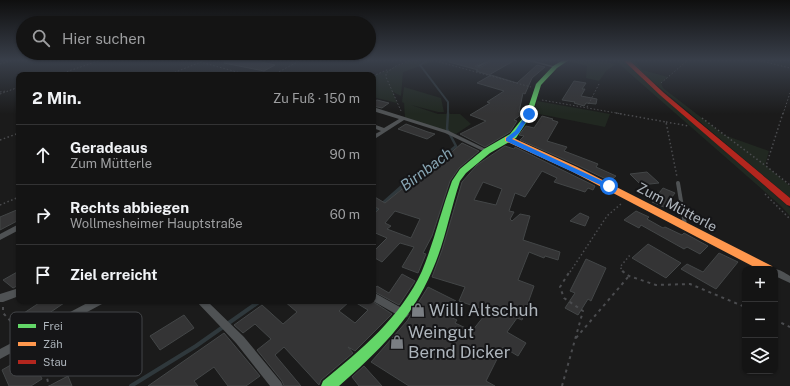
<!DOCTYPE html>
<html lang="de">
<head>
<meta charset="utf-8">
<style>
	body { margin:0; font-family:"Public Sans",sans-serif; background:#212122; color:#f1f3f6 }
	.controls { position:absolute; right:12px; bottom:12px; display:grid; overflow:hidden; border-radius:8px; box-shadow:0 1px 3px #0004 }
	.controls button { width:36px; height:36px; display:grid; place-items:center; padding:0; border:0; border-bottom:1px solid #333334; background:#141414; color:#f1f3f6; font:20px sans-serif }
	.stop { position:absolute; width:12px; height:12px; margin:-9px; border:3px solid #1a73e8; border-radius:50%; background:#fff }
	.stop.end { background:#1a73e8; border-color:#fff; box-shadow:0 1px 4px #0008 }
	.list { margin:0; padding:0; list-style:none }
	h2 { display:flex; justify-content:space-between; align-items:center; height:52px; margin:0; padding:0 16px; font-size:17px }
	h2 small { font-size:13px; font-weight:400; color:#9d9ea0 }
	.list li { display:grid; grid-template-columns:26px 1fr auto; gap:12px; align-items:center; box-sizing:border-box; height:60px; padding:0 16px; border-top:1px solid #333334 }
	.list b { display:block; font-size:15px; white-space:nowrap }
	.list p { margin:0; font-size:13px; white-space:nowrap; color:#9d9ea0 }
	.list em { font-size:13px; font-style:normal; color:#9d9ea0 }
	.icon { flex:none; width:22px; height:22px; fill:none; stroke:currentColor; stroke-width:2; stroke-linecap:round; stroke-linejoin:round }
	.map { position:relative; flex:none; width:790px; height:386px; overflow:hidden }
	.search { position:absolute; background:#141414; box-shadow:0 1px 3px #0004; left:16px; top:16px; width:360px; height:44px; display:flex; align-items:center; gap:10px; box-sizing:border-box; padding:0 14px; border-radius:22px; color:#9d9ea0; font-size:15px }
	.panel { position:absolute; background:#141414; box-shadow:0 1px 3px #0004; left:16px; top:72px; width:360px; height:232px; border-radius:8px }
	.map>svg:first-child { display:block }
</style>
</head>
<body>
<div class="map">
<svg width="790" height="386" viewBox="0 0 790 386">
	<rect width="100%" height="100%" fill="#1b1b1b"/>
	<!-- green -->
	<path fill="#212821" d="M 411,60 L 438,60 L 403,72 L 401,96 L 393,92 L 397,103 L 373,97 L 373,76 Z
		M 572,60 L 594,60 L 616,64 L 606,71 L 599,81 L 586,78 L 587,66 L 568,61 Z
		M 619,60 L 623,60 L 646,82 L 790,208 L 790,216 L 781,206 L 618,63 Z
		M 629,60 L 634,60 L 642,70 L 668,77 L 661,83 L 663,88 L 724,135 L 769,151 L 765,165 L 790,186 L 790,198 L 654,83 Z
		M 404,87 L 441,98 L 444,112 L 438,112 L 411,105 L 438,114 L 460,114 L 471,124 L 456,134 L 405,118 L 404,103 L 402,102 Z
		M 537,101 L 610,114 L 605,127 L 534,113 Z"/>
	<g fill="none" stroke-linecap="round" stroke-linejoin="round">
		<!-- stream-far3 -->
		<path stroke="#2f383c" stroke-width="2" d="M 428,60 L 420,65 L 448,102 L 448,114"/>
		<!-- stream-far2 -->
		<path stroke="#2f383c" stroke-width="2.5" d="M 406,183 L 437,162 L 456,146 L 447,129 L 448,113"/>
		<!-- stream-far1 -->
		<path stroke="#2f383c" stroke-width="3.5" d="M 373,212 L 407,182"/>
		<!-- stream -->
		<path stroke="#2f383c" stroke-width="4" d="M 131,386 L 196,346 L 260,301"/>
	</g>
	<!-- building -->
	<path fill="#343435" stroke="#434647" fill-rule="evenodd" d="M 225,60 L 252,60 L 275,65 L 264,71 L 224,63 Z
		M 450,60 L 485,60 L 475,66 L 479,68 L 494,60 L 515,60 L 489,75 L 476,71 L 478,70 L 449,62 Z
		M 537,65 L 545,67 L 532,78 L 525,94 L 523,93 L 519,112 L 523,113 L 514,120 L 517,121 L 510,132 L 485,147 L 460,134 L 486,121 L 470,115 L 490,103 L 487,102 L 504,91 L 477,83 L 491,75 L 517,83 Z
		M 574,81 L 586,83 L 582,89 L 585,89 L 581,96 L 597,99 L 596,104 L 586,103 L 584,106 L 574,103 L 575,102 L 562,100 Z
		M 377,100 L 389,103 L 382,108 L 373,106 L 373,102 Z
		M 542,116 L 553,119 L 552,120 L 558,122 L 547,141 L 567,147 L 564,151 L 598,164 L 596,167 L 616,176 L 610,181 L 579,166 L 520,140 L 524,136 L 519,135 L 526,126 L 534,128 Z
		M 406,124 L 428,132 L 435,134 L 427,139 L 398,129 Z
		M 462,143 L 479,151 L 459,168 L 450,181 L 432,236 L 423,253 L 426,254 L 418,273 L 402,267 L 414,247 L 400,243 L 382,262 L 373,257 L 373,252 L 387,238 L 373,232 L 373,215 L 379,209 L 373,206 L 373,196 L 385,203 L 423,172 L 438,164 ZM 395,211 L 420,219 L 411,238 L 387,229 L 391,226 L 385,223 Z
		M 505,146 L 514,149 L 515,147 L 595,186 L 593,190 L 588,188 L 585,192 L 554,182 L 557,178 L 542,171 L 525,197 L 515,193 L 509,211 L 514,212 L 510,219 L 512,221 L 520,214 L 530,216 L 523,240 L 560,252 L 558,260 L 545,256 L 544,258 L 529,252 L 518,280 L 534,286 L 522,320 L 517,318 L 507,332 L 526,343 L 518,356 L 503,347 L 486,381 L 495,386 L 409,386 L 371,362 L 407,321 L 428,287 L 456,301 L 446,315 L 457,320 L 455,323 L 472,331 L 488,311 L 459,301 L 465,287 L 432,277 L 442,250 L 462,182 L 477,165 ZM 483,182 L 502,189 L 496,205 L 474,200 Z
		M 647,172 L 659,183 L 641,185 L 630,174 Z
		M 663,188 L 675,193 L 664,207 L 652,202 Z
		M 19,209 L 19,220 L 0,230 L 0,217 Z
		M 636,211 L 649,217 L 647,219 L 663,228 L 665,227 L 682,235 L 684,233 L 708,246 L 700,254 L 687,247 L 684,249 L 641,225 L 639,228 L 624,220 Z
		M 580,213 L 589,217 L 585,226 L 570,221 Z
		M 648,244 L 681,263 L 666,278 L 632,258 Z
		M 719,253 L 738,262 L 716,289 L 681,269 L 687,264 L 703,272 Z
		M 586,259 L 606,268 L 591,301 L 588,299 L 578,315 L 565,308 L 575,293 L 570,291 Z
		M 19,271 L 19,285 L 13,288 L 3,280 Z
		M 402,274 L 415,281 L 399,305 L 373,291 L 377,286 L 389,293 Z
		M 42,301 L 67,301 L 36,322 L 24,313 Z
		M 284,301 L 350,301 L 339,311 L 355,323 L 368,310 L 353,301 L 372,301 L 392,314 L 355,351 L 348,347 L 353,353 L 321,380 L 319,385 L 284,347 L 275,355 L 301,386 L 284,386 L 282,381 L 257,350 L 271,339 L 255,324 L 243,333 L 234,325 L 262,305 L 283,324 L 297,312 Z
		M 184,315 L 194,328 L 160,350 L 150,336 Z
		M 224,333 L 260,376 L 246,386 L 228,386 L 214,367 L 194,381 L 198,386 L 148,386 Z
		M 30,354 L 42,379 L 31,386 L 9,386 L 2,370 Z
		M 364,366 L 382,386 L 359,386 L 352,377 Z
		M 68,376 L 72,386 L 49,386 Z"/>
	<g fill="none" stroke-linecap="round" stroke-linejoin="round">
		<!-- path-far2 -->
		<path stroke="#4b4c4f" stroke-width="1" stroke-dasharray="1.5 2" stroke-linecap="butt" d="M 193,60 L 248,75
			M 432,60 L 531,87
			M 757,60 L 790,68
			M 0,64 L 14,60
			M 57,75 L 101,60
			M 168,75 L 206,60
			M 273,75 L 301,60
			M 373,76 L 389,69
			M 661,83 L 688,60
			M 0,92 L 6,91
			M 0,94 L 19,87
			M 542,100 L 622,114
			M 587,107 L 599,84
			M 401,111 L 386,77 L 386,73 L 396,66 L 411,60
			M 783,114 L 790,93"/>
		<!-- path-far1 -->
		<path stroke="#4b4c4f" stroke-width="1.5" stroke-dasharray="1.5 2.5" stroke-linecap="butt" d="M 616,113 L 666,122 L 677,177
			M 783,113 L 766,166 L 790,185
			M 702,118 L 766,166
			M 666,122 L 689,126
			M 0,140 L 19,133
			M 765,194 L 790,219
			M 0,205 L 19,197
			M 570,272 L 607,216 L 622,203
			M 624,272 L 620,267 L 630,255"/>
		<!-- path -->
		<path stroke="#4b4c4f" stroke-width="2" stroke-dasharray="3 4" stroke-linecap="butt" d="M 622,271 L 629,276 L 656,285 L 690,284 L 745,307
			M 3,307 L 3,313 L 21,332
			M 775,320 L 790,327
			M 576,338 L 629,276
			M 33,347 L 45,370 L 49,386
			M 562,386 L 583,311 L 564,298 L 560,287 L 570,271"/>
		<!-- lane -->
		<path stroke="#4f5254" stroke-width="4" d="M 678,183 L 685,225"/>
		<!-- street -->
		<path fill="#4f5254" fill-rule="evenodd" d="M 488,60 L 493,60 L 479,67 L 476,66 Z
			M 525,60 L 531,60 L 557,67 L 555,68 Z
			M 373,107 L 449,131 L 490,151 L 487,153 L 485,152 L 445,133 L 404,120 L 373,140 L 373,135 L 381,131 L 373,128 L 373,124 L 384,128 L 399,119 L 373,111 Z
			M 19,224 L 19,230 L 0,240 L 0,234 Z
			M 774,269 C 780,269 785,273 790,276 L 790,283 L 775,276 Z
			M 19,288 L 19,296 L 3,302 L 0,302 L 0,294 Z
			M 373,292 L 407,311 L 409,314 L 407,317 L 404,318 L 401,317 L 373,301 Z
			M 91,301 L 104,301 L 102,304 L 0,359 L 0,349 Z
			M 196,301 L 207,301 L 244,337 L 281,382 L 283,386 L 270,386 L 236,343 Z"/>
		<!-- fast -->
		<path fill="#63d668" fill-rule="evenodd" d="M 563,60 L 569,60 L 557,68 L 541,85 L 532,114 L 516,138 L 490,153 L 466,173 L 460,181 C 450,211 445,242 432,271 C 412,319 377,353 339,386 L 321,386 L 323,381 C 361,350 401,317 422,271 C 434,242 441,211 452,181 L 460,169 L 484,149 L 510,134 L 526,114 L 536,84 L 553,66 Z"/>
		<!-- slow -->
		<path fill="#ff974d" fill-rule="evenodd" d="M 505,137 L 511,137 L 577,167 L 772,266 L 774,269 L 758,269 L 571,171 L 505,141 Z"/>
		<!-- jam -->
		<path fill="#b3261e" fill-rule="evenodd" d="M 623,60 L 629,60 L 664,93 L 790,198 L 790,206 L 787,205 L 660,95 Z"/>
	</g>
	<!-- sky -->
	<linearGradient id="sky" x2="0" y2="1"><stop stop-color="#0f0f0f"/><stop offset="0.53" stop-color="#393f4a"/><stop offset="1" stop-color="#393f4a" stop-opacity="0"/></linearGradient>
	<rect width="790" height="114" fill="url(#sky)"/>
	<!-- route -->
	<path fill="#1a73e8" d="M 527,113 L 531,114 L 519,133 L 512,139 L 611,185 L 611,188 L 607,188 L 506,141 L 506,138 L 515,131 Z"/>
	<!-- icons -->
	<defs>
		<symbol id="shop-bare" viewBox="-9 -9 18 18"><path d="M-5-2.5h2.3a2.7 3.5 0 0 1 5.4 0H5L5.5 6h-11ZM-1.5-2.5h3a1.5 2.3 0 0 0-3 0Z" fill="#7a7e83" stroke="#151517" stroke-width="2.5" paint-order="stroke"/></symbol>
	</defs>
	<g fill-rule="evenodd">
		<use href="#shop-bare" x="408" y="300" width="20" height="20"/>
		<use href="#shop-bare" x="387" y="332" width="20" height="20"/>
	</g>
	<g text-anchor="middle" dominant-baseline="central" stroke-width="4" stroke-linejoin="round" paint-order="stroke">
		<!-- street labels -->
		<g font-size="14" fill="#adb4bb" stroke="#151517">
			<text transform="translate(677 207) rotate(28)">Zum Mütterle</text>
		</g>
		<!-- water labels -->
		<g font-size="15" font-style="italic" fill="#87a5b3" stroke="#151517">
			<text transform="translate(426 169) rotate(-37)">Birnbach</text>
		</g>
		<!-- near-poi labels -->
		<g font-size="17" fill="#adb4bb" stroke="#151517" text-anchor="start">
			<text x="429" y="310">Willi Altschuh</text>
			<text x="408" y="332">Weingut<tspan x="408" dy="20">Bernd Dicker</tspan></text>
		</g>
	</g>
	<!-- legend -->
	<rect x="10" y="312" width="132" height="64" rx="6" fill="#151517" stroke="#434548" stroke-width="1"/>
	<rect x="18" y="324" width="18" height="4" fill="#63d668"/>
	<rect x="18" y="342" width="18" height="4" fill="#ff974d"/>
	<rect x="18" y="360" width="18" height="4" fill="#b3261e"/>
	<g font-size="11" fill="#adb4bb">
		<text x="43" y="330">Frei</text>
		<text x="43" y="348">Zäh</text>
		<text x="43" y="366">Stau</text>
	</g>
</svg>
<div class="controls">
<button>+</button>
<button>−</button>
<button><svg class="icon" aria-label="layers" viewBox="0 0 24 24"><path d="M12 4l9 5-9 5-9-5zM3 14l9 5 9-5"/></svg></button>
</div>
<div class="stop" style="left:609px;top:186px"></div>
<div class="stop end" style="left:529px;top:114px"></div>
<div class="search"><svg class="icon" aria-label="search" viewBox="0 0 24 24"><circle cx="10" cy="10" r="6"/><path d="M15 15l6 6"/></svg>Hier suchen</div>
<section class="panel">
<h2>2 Min.<small>Zu Fuß · 150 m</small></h2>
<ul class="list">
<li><svg class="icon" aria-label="ahead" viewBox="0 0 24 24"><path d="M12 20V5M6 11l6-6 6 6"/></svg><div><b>Geradeaus</b><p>Zum Mütterle</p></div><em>90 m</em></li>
<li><svg class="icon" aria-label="right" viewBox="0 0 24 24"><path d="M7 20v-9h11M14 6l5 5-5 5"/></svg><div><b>Rechts abbiegen</b><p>Wollmesheimer Hauptstraße</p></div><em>60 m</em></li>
<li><svg class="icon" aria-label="arrive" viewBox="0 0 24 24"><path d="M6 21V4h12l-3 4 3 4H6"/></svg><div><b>Ziel erreicht</b></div></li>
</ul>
</section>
</div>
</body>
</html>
